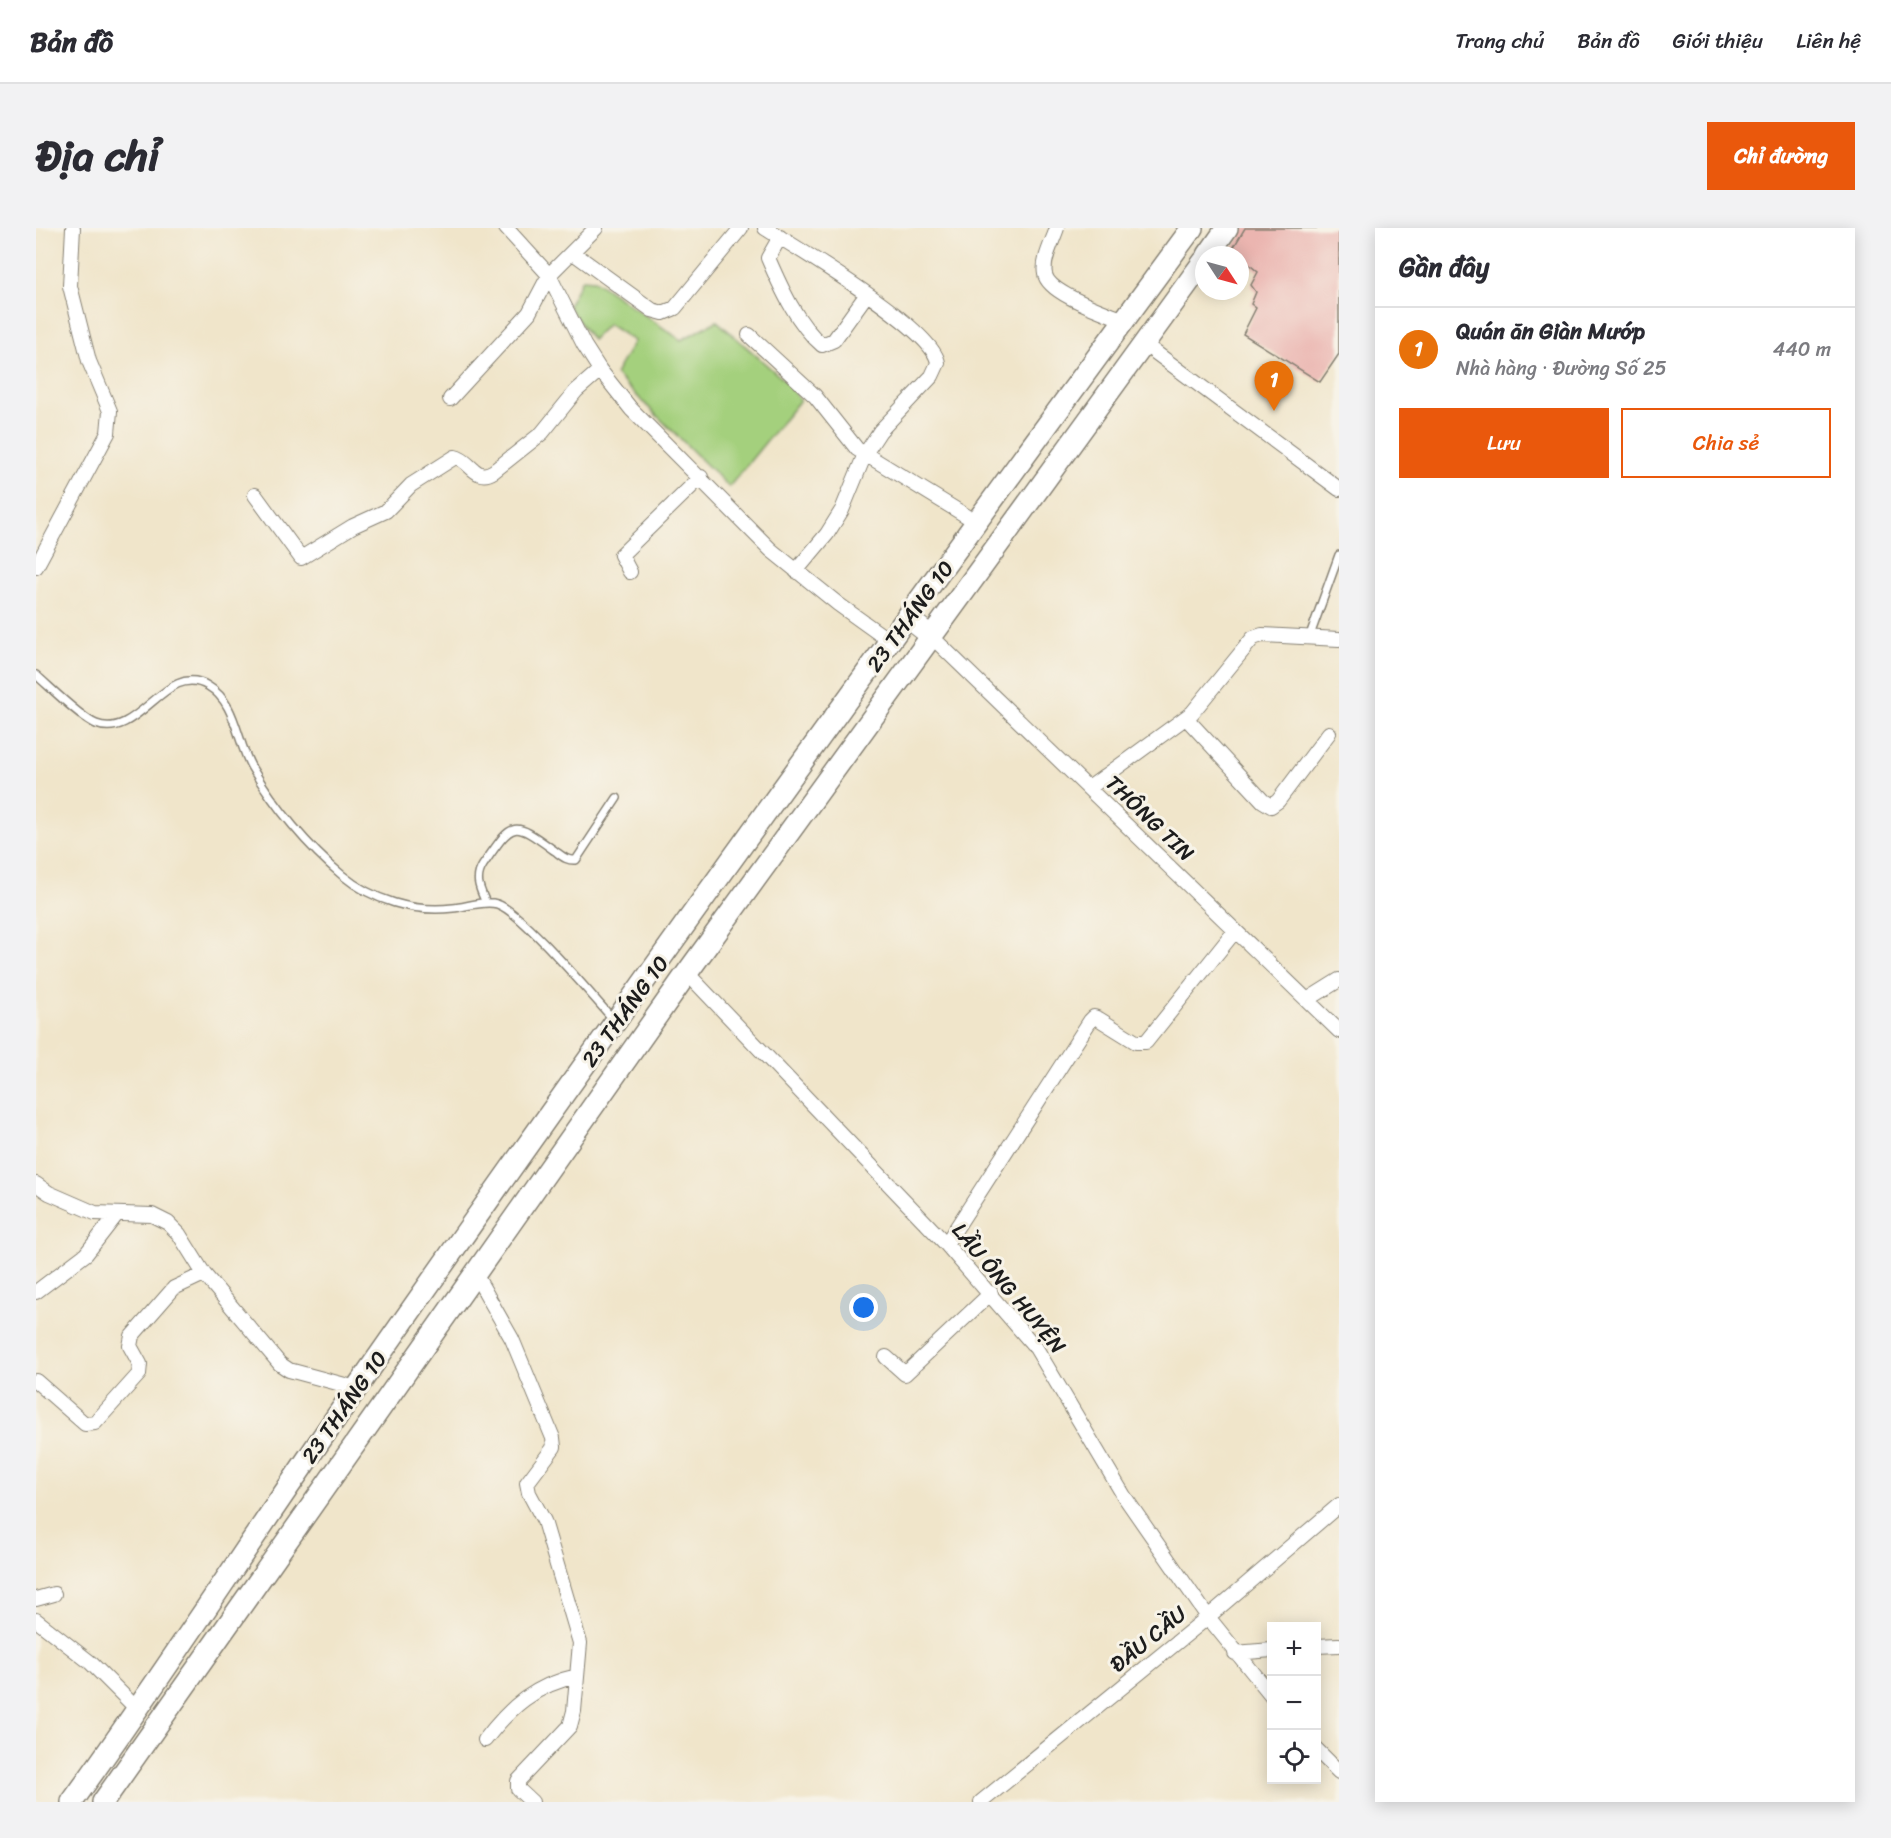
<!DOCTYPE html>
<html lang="vi">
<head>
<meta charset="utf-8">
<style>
	body { margin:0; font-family:Sriracha,sans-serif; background:#f2f2f3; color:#2b2b33 }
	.controls { position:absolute; right:18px; bottom:18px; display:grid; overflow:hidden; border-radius:0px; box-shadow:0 3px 15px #0003 }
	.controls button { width:54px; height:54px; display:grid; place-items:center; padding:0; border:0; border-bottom:2px solid #e1e1e2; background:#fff; color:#2b2b33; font:30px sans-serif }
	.compass { position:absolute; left:1159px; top:18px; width:54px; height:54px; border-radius:50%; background:#fff; box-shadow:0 3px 15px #0003; rotate:126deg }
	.you { position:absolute; left:828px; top:1080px; width:21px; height:21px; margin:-15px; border:4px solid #fff; border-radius:50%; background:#1a73e8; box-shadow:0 0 0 9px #1a73e833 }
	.badge { display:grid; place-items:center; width:39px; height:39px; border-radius:50%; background:#ea580c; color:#fff; font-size:20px; font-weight:700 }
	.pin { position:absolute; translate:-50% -50px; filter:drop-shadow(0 2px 3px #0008) }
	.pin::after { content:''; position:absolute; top:32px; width:21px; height:18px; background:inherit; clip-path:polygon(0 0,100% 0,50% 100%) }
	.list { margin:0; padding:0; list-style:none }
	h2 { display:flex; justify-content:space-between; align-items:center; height:78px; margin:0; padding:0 24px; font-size:26px }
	h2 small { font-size:20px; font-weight:400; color:#7c7c81 }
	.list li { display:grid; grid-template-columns:39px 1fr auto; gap:18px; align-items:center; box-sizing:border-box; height:84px; padding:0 24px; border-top:2px solid #e1e1e2 }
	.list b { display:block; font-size:22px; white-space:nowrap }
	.list p { margin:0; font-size:20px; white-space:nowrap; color:#7c7c81 }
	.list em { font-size:20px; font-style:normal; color:#7c7c81 }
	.actions { display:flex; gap:12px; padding:18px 24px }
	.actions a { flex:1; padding:14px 0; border:2px solid #ea580c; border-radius:0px; text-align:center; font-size:21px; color:#ea580c }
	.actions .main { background:#ea580c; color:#fff }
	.icon { flex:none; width:33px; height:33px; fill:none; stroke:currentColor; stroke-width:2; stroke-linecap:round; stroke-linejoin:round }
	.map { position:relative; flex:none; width:1303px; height:1574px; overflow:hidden; border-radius:0px }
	header { display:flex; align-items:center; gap:36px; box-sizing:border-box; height:84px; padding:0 30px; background:#fff; border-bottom:2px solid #e1e1e2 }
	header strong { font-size:28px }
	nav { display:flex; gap:33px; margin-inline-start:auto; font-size:21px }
	.intro { display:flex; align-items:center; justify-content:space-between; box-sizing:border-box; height:144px; padding:0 36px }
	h1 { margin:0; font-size:42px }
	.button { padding:15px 27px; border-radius:0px; background:#ea580c; color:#fff; font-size:21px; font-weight:700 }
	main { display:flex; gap:36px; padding:0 36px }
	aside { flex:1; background:#fff; border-radius:0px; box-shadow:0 3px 15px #0003 }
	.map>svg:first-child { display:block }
</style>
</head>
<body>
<header>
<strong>Bản đồ</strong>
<nav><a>Trang chủ</a><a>Bản đồ</a><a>Giới thiệu</a><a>Liên hệ</a></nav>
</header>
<div class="intro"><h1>Địa chỉ</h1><a class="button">Chỉ đường</a></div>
<main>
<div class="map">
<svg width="1303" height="1574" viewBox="0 0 1303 1574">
	<rect width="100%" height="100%" fill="#f7f3e8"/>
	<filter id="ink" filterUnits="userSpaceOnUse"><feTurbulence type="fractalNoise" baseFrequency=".0167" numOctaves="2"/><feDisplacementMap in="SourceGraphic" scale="12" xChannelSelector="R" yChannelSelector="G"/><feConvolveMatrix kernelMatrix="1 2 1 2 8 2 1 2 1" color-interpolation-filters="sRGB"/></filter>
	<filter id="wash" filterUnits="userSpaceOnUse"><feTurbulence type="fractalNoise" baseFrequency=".008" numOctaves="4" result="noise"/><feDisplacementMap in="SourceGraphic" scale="24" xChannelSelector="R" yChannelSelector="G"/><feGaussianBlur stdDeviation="1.35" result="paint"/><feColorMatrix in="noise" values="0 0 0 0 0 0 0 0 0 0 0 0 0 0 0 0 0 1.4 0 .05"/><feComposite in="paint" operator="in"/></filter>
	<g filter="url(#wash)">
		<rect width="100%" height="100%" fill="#f0e5ca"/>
		<!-- green -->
		<path fill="#a4d07d" stroke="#60764c" stroke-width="1.5" d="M 546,51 L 558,52 L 645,112 L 681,93 L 750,154 L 764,172 L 693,259 L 579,146 L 598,113 L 572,96 L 556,112 L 532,78 Z"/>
		<g id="blocks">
			<!-- building -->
			<path fill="#ebb5b0" d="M 1209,0 L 1303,0 L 1303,126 L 1284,154 L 1207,106 L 1220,80 L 1215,76 L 1220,64 L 1215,57 L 1222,44 L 1196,22 Z"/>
		</g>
	</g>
	<g filter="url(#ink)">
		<use href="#blocks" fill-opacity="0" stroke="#868073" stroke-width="1.5"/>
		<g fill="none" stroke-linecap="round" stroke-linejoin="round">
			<defs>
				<path id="service" d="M 1273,410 L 1303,327
					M 0,447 C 14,459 45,490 60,496 C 103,513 130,432 172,458 C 201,475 200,513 216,540 C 239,579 272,619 306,647 C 336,672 378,685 417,680 C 430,679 448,672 461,676 C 485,683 556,768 577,791
					M 450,675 C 444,661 438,651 447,637 C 478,592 476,592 519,623 C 526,628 531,633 540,632 L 581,570"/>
				<path id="minor" d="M 470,0 L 513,47 L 548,117 L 564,142 L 595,181 L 735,322 L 802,376 L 855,414
					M 729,0 C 762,21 898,101 902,135 L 896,148 L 844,203 L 829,226 L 806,282 L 791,306 L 760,343
					M 1021,0 C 1017,13 1006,32 1009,46 C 1012,66 1069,84 1088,92
					M 744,9 L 732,30 C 745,60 761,96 786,117 L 798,112 L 831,66
					M 536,24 L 616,82 L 627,85 L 639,80 L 705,0
					M 713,107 L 779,168 L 821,221 L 942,295
					M 1108,116 L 1303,261
					M 414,171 L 493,85 L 513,47 L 560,0
					M 219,267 L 265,330 L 317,298 L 350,283 L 375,257 L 419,229 C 435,232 439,255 458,243 L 506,205 L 540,163 L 564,142
					M 0,339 L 72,205 L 74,183 L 53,133 L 34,58 L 37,0
					M 594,344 L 585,327 L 665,249
					M 895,408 L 1303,803
					M 1150,490 L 1227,573 L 1235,578 L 1242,573 L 1293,505
					M 1053,560 L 1156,485 L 1217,410 L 1226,407 L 1303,411
					M 651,745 L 910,1016 L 1000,1120 L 1088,1268 L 1172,1389 L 1236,1468
					M 1271,772 L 1303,752
					M 0,956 L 13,965 L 59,985 L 116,987 L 132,995 L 143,1006 L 168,1046 L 244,1136 L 253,1142 L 320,1160
					M 910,1016 L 1054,793 L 1058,789 L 1063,791 L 1100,814 L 1110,814 L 1199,703
					M 438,1044 L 476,1111 L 517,1210 L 518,1219 L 491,1255 L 493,1265 L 508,1293 L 544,1415 L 538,1483 L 534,1498 L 482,1553 L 482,1561 L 496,1574
					M 0,1064 L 50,1026 L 81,986
					M 850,1129 L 869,1146 L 955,1065
					M 0,1153 L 49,1196 L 59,1195 L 103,1146 L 104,1136 L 94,1118 L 96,1108 L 138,1060 L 168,1046
					M 0,1371 L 18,1366
					M 0,1392 L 55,1435 L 102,1482
					M 1280,1418 L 1303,1417
					M 1199,1425 L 1236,1422
					M 449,1512 C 474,1479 499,1457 541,1448
					M 1280,1521 L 1303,1544
					M 945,1574 L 1172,1389 L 1303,1277"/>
				<path id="secondary" d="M 872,390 L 895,408"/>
				<path id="primary" d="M 1172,27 L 1191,0
					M 36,1574 C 134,1438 225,1296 322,1158 C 594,768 874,383 1156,0
					M 67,1574 L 651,745 L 1168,33"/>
			</defs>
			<!-- service casing -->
			<use href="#service" stroke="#868073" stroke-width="10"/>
			<!-- minor casing -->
			<use href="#minor" stroke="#868073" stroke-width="16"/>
			<!-- secondary casing -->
			<use href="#secondary" stroke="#868073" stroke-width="22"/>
			<!-- primary casing -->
			<use href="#primary" stroke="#868073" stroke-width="24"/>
			<!-- service -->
			<use href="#service" stroke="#fff" stroke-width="7"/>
			<!-- minor -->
			<use href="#minor" stroke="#fff" stroke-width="14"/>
			<!-- secondary -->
			<use href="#secondary" stroke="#fff" stroke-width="20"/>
			<!-- primary -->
			<use href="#primary" stroke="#fff" stroke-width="21"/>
		</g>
	</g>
	<g text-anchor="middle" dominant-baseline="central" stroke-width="6" stroke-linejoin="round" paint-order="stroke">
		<!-- street labels -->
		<g font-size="22" fill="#1c1c1c" stroke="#f7f3e8">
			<text transform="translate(874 388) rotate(-54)">23 THÁNG 10</text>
			<text transform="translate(1114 590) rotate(44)">THÔNG TIN</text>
			<text transform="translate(589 783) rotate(-54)">23 THÁNG 10</text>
			<text transform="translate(973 1060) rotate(50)">LẦU ÔNG HUYỆN</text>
			<text transform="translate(308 1179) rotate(-55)">23 THÁNG 10</text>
			<text transform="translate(1112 1411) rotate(-39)">ĐẦU CẦU</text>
		</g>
	</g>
</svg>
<div class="controls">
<button>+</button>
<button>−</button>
<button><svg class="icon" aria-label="locate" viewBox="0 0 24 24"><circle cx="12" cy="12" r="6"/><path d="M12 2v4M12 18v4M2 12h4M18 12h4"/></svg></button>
</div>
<svg class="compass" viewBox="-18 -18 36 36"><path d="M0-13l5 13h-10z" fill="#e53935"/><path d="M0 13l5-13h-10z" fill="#7c7c81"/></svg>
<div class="you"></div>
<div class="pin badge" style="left:1238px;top:183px;background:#e8710a">1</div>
</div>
<aside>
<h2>Gần đây<small></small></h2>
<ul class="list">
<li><span class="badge" style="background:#e8710a">1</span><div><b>Quán ăn Giàn Mướp</b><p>Nhà hàng · Đường Số 25</p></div><em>440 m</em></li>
</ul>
<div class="actions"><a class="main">Lưu</a><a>Chia sẻ</a></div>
</aside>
</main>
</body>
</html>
